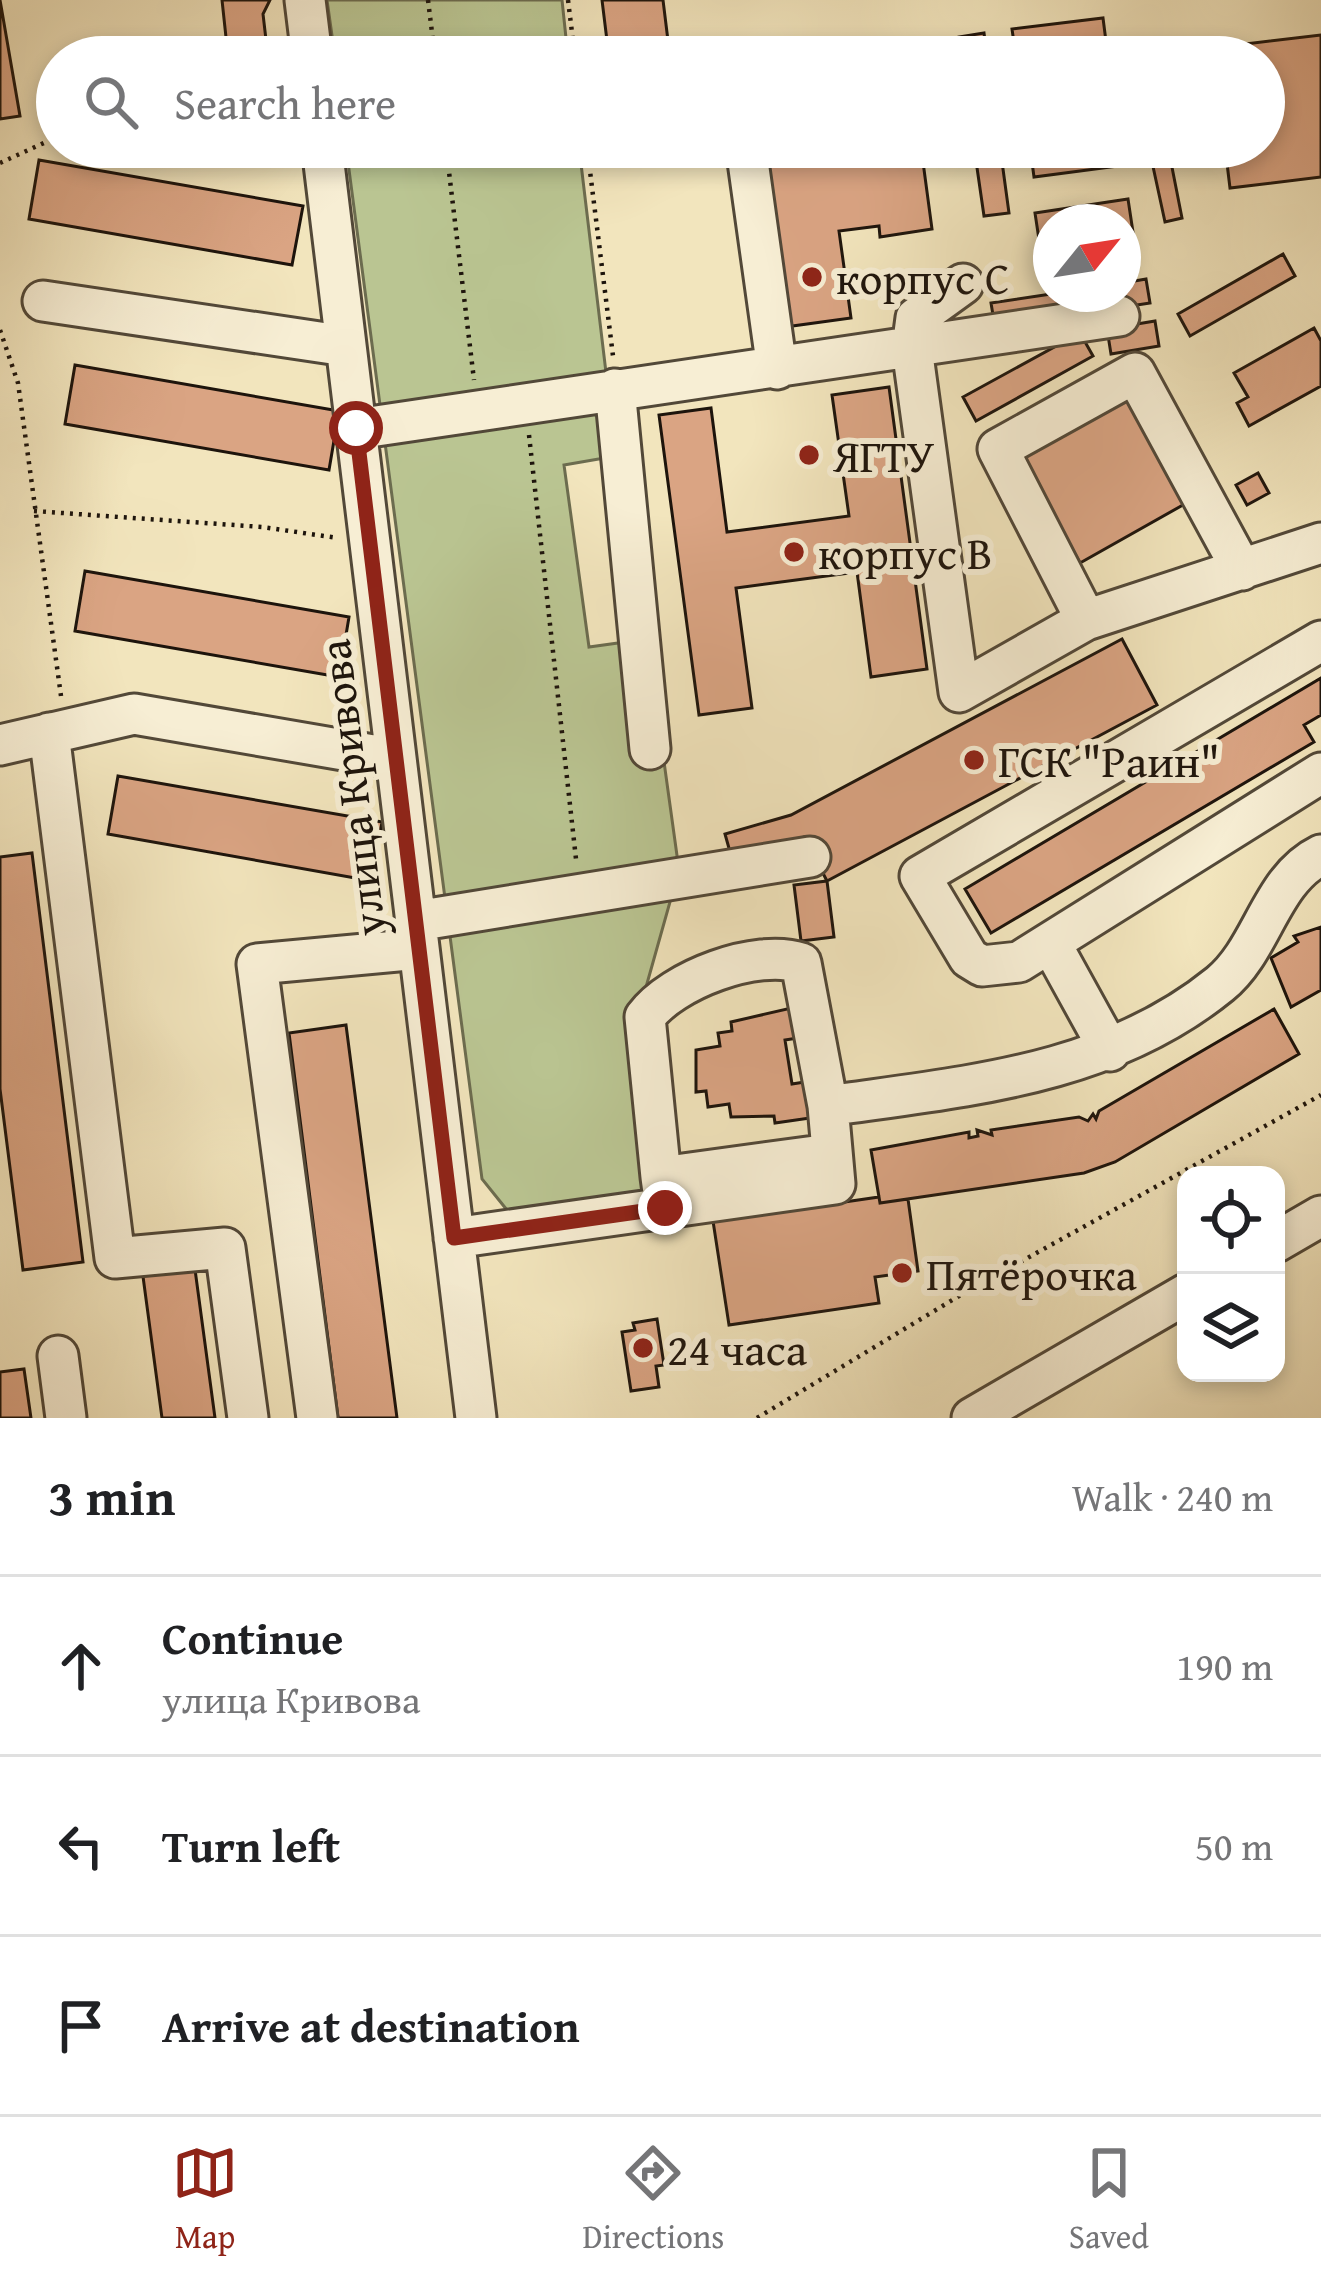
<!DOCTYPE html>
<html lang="en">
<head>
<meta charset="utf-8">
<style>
	body { margin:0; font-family:"Gentium Book Plus",serif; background:#f2f2f2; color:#202124 }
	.controls { position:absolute; right:36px; bottom:36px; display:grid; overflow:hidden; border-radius:24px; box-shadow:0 6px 18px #0003 }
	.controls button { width:108px; height:108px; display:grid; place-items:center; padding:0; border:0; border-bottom:3px solid #e0e0e0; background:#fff; color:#202124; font:60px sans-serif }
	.compass { position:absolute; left:1033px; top:204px; width:108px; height:108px; border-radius:50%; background:#fff; box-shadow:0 6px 18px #0003; rotate:60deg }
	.stop { position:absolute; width:36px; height:36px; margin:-27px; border:9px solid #8f2418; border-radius:50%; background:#fff }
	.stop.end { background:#8f2418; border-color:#fff; box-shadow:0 3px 12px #0008 }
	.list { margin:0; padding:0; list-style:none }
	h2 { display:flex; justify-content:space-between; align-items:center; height:156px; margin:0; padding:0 48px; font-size:51px }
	h2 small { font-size:39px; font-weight:400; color:#757577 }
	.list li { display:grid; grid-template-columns:78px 1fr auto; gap:36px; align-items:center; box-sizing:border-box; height:180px; padding:0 48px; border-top:3px solid #e0e0e0 }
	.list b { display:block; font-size:45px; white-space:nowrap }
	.list p { margin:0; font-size:39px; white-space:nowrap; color:#757577 }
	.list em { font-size:39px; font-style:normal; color:#757577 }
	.icon { flex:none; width:66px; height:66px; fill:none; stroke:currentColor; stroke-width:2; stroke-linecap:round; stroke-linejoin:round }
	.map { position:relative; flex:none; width:1321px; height:1418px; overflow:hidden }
	.search { position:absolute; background:#fff; box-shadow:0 6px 18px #0003; left:36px; right:36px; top:36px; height:132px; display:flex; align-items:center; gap:30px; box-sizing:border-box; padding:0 42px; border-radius:66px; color:#757577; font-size:45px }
	.sheet { height:696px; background:#fff }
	nav { display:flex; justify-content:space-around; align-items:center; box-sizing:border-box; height:168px; border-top:3px solid #e0e0e0; background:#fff; font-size:33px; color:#757577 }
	nav a { display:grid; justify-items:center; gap:6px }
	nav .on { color:#8f2418 }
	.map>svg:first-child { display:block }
</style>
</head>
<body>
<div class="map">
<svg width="1321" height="1418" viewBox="0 0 1321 1418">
	<rect width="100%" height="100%" fill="#f2e5bd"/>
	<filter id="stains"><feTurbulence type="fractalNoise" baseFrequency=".00167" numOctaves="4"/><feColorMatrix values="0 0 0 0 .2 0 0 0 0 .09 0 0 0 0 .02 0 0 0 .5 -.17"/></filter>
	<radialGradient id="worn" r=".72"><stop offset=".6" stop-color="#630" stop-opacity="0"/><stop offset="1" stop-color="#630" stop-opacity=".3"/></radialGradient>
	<!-- green -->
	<path fill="#bac592" stroke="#6c6c4f" stroke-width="3" d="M 327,0 L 562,0 L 568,57 L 335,57 Z
		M 346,147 L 579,147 L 616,456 L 564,465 L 589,647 L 647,639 L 679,870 L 639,1012 L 655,1183 L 644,1203 L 511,1215 L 482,1179 Z"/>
	<!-- building -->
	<path fill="#daa483" stroke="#1d140c" stroke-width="3" d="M 0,0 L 20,116 L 0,119 Z
		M 222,0 L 270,0 L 263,14 L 268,57 L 228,56 Z
		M 602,0 L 663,0 L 670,57 L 609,57 Z
		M 1103,18 L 1108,57 L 1016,57 L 1012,29 Z
		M 984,33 L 987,57 L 961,57 L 959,37 Z
		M 1321,35 L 1321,177 L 1230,188 L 1225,147 L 1264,147 L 1264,57 L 1213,57 L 1212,48 Z
		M 759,147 L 921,147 L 932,229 L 880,237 L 879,226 L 839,231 L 851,318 L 785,327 Z
		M 974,147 L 1000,147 L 1009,213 L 984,216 Z
		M 1030,147 L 1124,147 L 1126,165 L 1034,177 Z
		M 1168,147 L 1182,218 L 1165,222 L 1149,148 Z
		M 39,160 L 303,206 L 292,265 L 29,219 Z
		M 1128,199 L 1136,252 L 1123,254 L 1123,222 L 1051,222 L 1051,265 L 1043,266 L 1035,213 Z
		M 1283,254 L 1295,276 L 1190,336 L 1178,314 Z
		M 1146,279 L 1150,303 L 995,327 L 991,303 L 1051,294 L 1123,294 L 1123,283 Z
		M 1155,321 L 1159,346 L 1111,354 L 1107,329 Z
		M 1314,328 L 1321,341 L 1321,386 L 1249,426 L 1237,403 L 1248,397 L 1234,373 Z
		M 1080,333 L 1093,356 L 976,421 L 963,397 Z
		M 75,365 L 339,411 L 329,470 L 65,424 Z
		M 889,387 L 927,669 L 871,677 L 857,572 L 736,588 L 752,708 L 699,715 L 659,415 L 711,408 L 727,532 L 849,516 L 832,395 Z
		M 1127,390 L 1190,501 L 1080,563 L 1018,452 Z
		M 1258,473 L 1269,493 L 1247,505 L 1236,485 Z
		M 85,571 L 349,617 L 339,677 L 75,631 Z
		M 1122,639 L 1157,705 L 827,881 L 804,837 L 732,859 L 725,834 L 791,815 Z
		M 1321,678 L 1321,715 L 1304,725 L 1314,742 L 991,933 L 965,889 Z
		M 118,776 L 382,822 L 372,881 L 108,834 Z
		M 32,853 L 83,1262 L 23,1270 L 0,1089 L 0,857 Z
		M 827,881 L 834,937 L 801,941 L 794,885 Z
		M 1321,927 L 1321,990 L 1291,1007 L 1271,958 L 1298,942 L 1294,936 Z
		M 800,1006 L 804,1037 L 785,1040 L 792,1084 L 811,1081 L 817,1117 L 775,1123 L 774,1116 L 731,1117 L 729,1104 L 708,1107 L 706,1091 L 696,1092 L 696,1050 L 720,1046 L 718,1033 L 732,1031 L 731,1022 Z
		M 1274,1009 L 1299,1054 L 1115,1162 L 1084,1173 L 880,1203 L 871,1150 L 969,1132 L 969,1138 L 978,1136 L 977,1130 L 992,1135 L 991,1130 L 1079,1117 L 1088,1121 L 1093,1114 L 1096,1119 L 1099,1111 Z
		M 346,1025 L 397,1418 L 338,1418 L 289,1033 Z
		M 879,1197 L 880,1203 L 908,1199 L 918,1271 L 875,1277 L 879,1303 L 729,1325 L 713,1221 Z
		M 194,1262 L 215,1418 L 162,1418 L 142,1269 Z
		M 657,1319 L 664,1365 L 656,1366 L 659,1387 L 631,1391 L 622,1332 L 635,1330 L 633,1323 Z
		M 24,1369 L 31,1418 L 0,1418 L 0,1372 Z"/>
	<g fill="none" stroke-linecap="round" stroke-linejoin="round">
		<defs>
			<path id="minor" d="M 305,0 L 312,57
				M 322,147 L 476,1418
				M 746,147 L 777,369
				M 963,284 L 916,318 L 912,348 L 959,692 L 1086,620 L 1321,543
				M 43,301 L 346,346
				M 615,389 L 650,749
				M 356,429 L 1119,316
				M 1086,620 L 998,449 L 1135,373 L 1242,570
				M 1321,641 L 920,876 L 969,958 L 982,966 L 1019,962 L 1321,773
				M 49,733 L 115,1258 L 225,1248 L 248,1418
				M 0,745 L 134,714 L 396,759
				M 416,921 L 810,857
				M 1051,944 L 1110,1051
				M 661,1177 L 645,1017 C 672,980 757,948 801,963 L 828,1106
				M 664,1199 L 661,1177 L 830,1154
				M 454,1238 L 835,1184 L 828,1106 C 966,1086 1107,1076 1220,984 C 1263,949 1270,880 1321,855
				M 1276,1242 L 1321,1216
				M 58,1356 L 66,1418
				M 317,1418 L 257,964 L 419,949
				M 972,1418 L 1186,1294"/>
		</defs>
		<!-- minor casing -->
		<use href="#minor" stroke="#524838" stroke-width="45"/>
		<!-- path -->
		<path stroke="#1d140c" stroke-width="4.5" stroke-dasharray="3 6" stroke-linecap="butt" d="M 428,0 L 435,57
			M 568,0 L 575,57
			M 446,147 L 474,380
			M 587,147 L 613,356
			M 0,163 L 57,137
			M 0,330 L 18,383 L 61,696
			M 529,435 L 576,859
			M 34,511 L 262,527 L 338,538
			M 757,1418 L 959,1296 L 1321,1095"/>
		<!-- minor -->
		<use href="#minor" stroke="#f7eed4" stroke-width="39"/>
	</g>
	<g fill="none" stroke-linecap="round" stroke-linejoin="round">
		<!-- route -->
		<path stroke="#8f2418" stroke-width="15" d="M 356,428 L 454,1238 L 665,1208"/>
	</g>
	<!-- markers -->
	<g fill="#8f2418" stroke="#f7eed4" stroke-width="4.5">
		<circle cx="812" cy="277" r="12"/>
		<circle cx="809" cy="455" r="12"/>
		<circle cx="794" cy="552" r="12"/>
		<circle cx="974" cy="760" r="12"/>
		<circle cx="902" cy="1273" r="12"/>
		<circle cx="643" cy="1348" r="12"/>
	</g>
	<g text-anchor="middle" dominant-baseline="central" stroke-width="12" stroke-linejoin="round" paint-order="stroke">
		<!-- poi labels -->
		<g font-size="45" fill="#1d140c" stroke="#f7eed4" text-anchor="start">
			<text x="836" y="277">корпус С</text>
			<text x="833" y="455">ЯГТУ</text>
			<text x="818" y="552">корпус В</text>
			<text x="998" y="760">ГСК "Раин"</text>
			<text x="926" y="1273">Пятёрочка</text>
			<text x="667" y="1348">24 часа</text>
		</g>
		<!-- street labels -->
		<g font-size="45" fill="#1d140c" stroke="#f7eed4">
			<text transform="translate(351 788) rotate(-97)">улица Кривова</text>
		</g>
	</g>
	<rect width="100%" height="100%" filter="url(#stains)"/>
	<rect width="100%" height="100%" fill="url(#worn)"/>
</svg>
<div class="controls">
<button><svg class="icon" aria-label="locate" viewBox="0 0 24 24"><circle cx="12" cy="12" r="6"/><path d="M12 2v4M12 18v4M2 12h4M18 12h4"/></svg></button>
<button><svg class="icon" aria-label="layers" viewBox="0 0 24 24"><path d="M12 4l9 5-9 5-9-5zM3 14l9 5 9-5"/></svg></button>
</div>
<svg class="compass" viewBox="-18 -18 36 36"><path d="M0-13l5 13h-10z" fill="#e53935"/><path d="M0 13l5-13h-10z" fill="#757577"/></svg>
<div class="stop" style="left:356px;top:428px"></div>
<div class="stop end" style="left:665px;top:1208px"></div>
<div class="search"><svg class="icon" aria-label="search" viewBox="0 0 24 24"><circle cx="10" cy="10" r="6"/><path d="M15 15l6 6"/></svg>Search here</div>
</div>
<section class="sheet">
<h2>3 min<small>Walk · 240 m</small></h2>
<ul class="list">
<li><svg class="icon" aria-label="ahead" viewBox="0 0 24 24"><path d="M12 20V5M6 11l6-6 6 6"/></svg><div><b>Continue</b><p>улица Кривова</p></div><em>190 m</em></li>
<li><svg class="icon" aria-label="left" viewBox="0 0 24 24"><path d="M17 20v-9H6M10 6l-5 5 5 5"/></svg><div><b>Turn left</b></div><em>50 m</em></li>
<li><svg class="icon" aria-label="arrive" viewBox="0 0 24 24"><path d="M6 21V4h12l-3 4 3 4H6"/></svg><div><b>Arrive at destination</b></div></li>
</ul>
</section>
<nav>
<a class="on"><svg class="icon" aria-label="map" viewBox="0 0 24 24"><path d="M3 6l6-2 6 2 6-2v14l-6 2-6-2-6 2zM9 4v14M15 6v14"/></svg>Map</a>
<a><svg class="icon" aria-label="directions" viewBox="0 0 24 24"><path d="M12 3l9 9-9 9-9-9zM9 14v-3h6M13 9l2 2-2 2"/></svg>Directions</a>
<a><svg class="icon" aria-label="saved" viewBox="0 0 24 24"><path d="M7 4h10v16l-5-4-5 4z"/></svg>Saved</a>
</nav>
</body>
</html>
